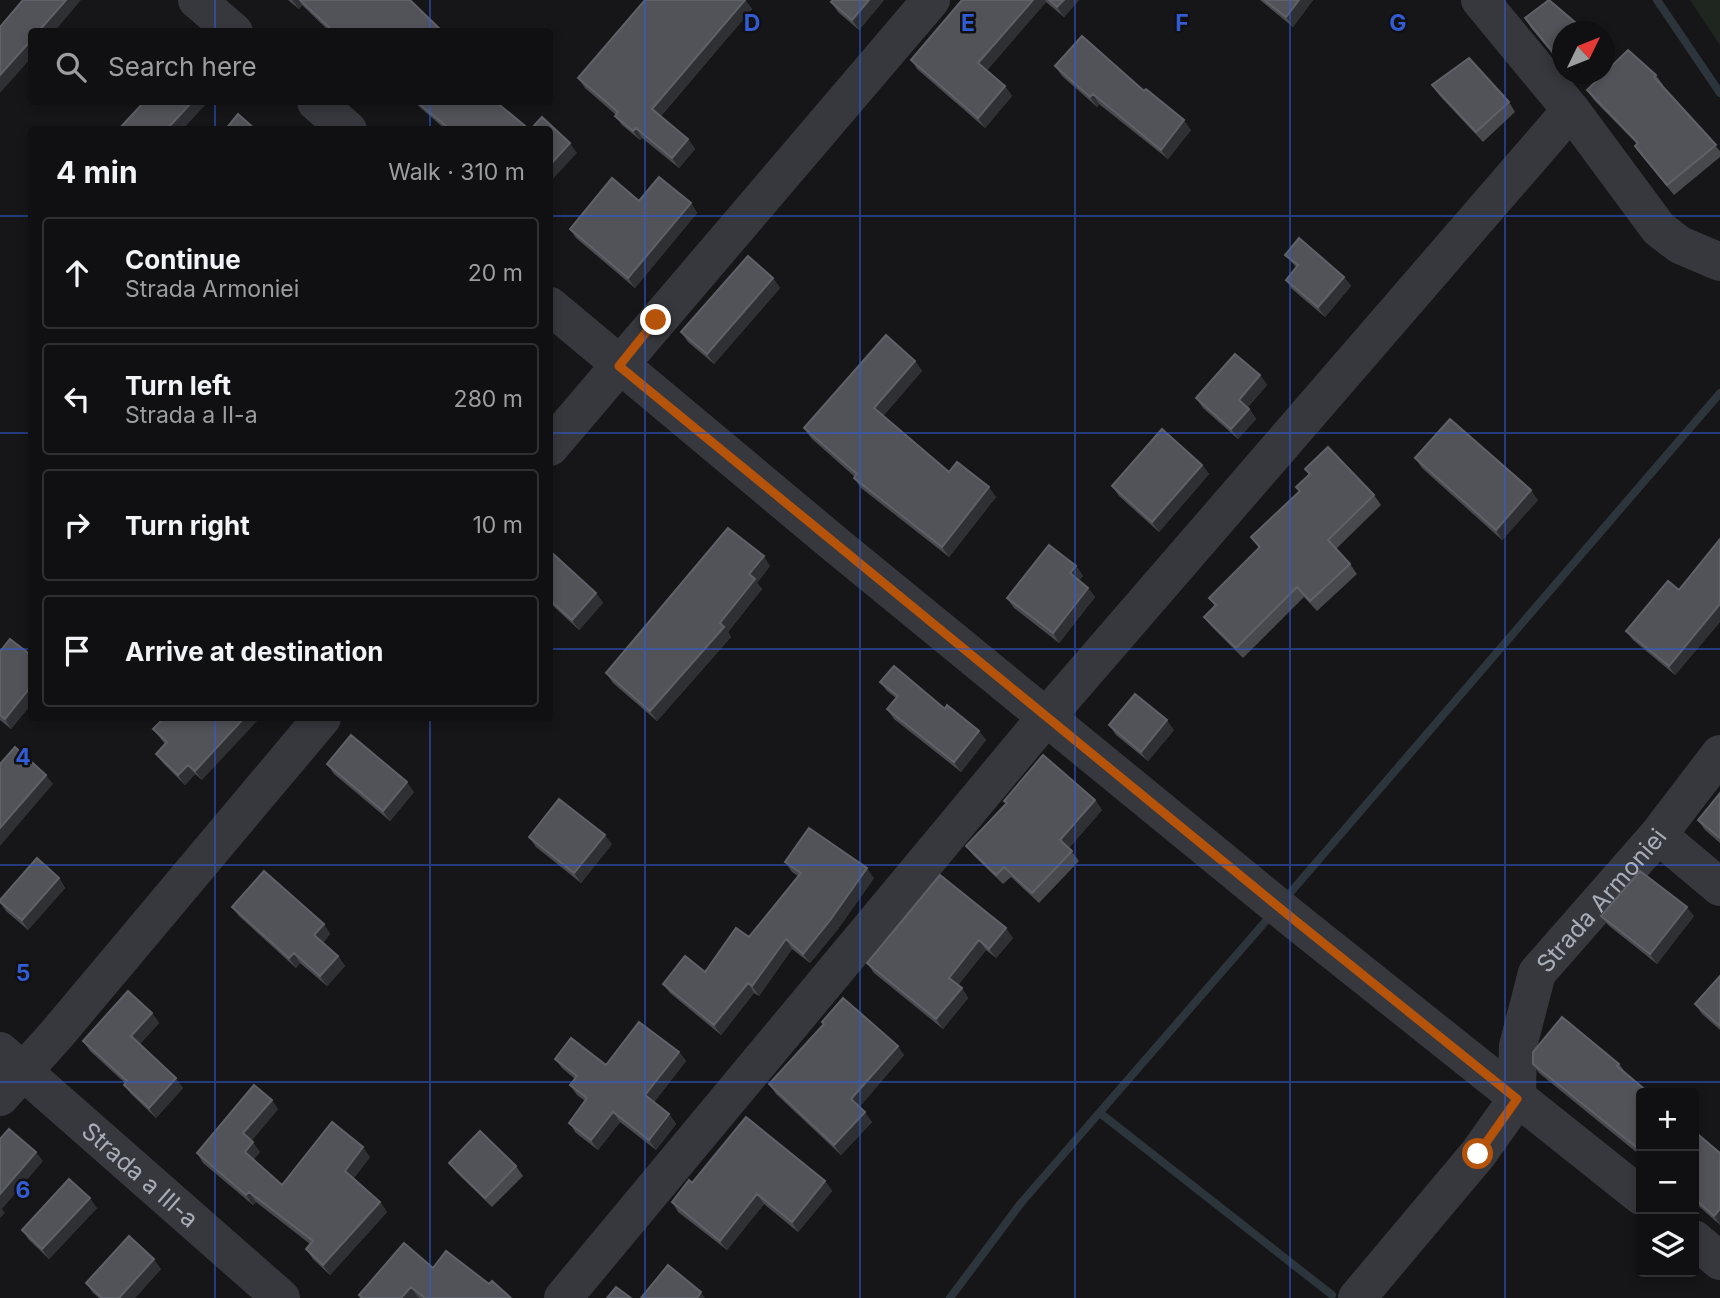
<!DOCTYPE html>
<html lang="en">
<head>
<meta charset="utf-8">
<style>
	body { margin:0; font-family:Inter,sans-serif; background:#1e1e20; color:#f1f3f6 }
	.controls { position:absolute; right:21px; bottom:21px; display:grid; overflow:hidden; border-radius:7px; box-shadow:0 4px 10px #0003 }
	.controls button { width:63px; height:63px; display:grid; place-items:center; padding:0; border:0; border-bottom:2px solid #303032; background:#101012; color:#f1f3f6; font:35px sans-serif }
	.compass { position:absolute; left:1552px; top:21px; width:63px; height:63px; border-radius:50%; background:#101012; box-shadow:0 4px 10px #0003; rotate:47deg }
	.stop { position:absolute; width:21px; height:21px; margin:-16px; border:5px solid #b45309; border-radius:50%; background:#fff }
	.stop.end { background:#b45309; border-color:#fff; box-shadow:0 2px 7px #0008 }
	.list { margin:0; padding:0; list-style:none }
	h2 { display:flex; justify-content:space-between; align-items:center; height:91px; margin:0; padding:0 28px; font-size:30px }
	h2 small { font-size:23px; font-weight:400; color:#9c9d9f }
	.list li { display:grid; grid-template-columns:46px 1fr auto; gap:21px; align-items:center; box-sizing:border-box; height:112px; margin:0 14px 14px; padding:0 14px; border:2px solid #303032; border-radius:7px }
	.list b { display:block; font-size:26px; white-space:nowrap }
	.list p { margin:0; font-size:23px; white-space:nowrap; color:#9c9d9f }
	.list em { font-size:23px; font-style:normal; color:#9c9d9f }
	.icon { flex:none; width:38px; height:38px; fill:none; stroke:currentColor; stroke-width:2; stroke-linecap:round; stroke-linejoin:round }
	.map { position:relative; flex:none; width:1720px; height:1298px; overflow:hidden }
	.search { position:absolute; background:#101012; box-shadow:0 4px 10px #0003; left:28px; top:28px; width:525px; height:77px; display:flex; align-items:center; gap:18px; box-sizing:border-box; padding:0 24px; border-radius:7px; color:#9c9d9f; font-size:26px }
	.panel { position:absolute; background:#101012; box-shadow:0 4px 10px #0003; left:28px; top:126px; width:525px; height:595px; border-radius:7px }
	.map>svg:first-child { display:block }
</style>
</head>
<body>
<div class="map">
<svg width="1720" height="1298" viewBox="0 0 1720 1298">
	<rect width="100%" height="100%" fill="#161618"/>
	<!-- green -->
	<path fill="#1e261f" d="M 1690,0 L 1720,0 L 1720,45 Z"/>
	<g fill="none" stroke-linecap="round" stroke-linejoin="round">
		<!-- stream -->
		<path stroke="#2c353c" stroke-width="8" d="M 1657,0 L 1720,93
			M 1284,900 L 1720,393
			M 1100,1113 L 1332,1295
			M 950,1298 L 1021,1203 L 1271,915"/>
		<!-- minor -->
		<g stroke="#37383d" stroke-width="38">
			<path d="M 197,0 L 234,32"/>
			<path d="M 1480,0 L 1571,110 L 1659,229 L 1680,245 L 1720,262"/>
			<path d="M 316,102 L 348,130"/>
			<path d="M 550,306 L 836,545 L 1292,918 L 1641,1196"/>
			<path d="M 550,447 L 931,0"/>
			<path d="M 1658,835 L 1720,887"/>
			<path id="s1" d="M 0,1051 L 281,1298"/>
			<path d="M 0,1097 L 56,1035 L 322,718"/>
			<path d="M 1694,1239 L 1720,1261"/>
			<path d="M 563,1298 L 1047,716 L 1571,110"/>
			<path id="s2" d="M 1357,1298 L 1478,1154 L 1517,1099 L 1518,1046 L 1537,973 L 1658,835 L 1720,754"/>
		</g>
	</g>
	<!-- wall -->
	<path fill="#47494d" d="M 288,0 L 410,0 L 443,32 L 330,32 L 302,5 L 299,9 Z
		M 745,0 L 752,9 L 661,116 L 688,139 L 695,149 L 679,168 L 642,138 L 640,140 L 622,125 L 615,116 L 616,115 L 585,88 L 578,78 Z
		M 833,0 L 884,0 L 859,30 L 838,12 L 831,2 Z
		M 962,0 L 1079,0 L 1064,17 L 1046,2 L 987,70 L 1005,86 L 1012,96 L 985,128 L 917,69 L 911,60 Z
		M 1260,0 L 1313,0 L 1293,27 Z
		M 1525,18 L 1563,32 L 1562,65 L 1531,28 Z
		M 1055,66 L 1144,91 L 1191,130 L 1168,159 L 1099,104 L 1097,107 L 1062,76 Z
		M 1656,75 L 1663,85 L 1662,86 L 1720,151 L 1720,157 L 1674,195 L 1642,156 L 1635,146 L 1637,144 L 1594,100 L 1587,90 Z
		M 1432,85 L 1509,102 L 1515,112 L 1483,142 L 1439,95 Z
		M 414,102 L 496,102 L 530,130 L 446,130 Z
		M 691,203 L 697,213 L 635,288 L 576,238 L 570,229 Z
		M 1285,255 L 1344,277 L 1351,286 L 1325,317 L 1292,289 L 1286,280 L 1296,267 Z
		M 773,278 L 780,288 L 714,364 L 688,342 L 681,332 Z
		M 915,361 L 922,371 L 883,416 L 949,472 L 996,497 L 949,557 L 861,488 L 854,478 L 855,477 L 811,438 L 804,428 Z
		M 1260,375 L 1267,385 L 1248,407 L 1256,419 L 1238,439 L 1203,408 L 1196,398 Z
		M 1415,458 L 1538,500 L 1502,540 L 1422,468 Z
		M 1202,465 L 1209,474 L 1159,532 L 1119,496 L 1112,486 Z
		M 1305,469 L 1374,495 L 1381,505 L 1336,549 L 1350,564 L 1357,574 L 1317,611 L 1304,597 L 1243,658 L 1211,626 L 1204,617 L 1215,606 L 1209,598 L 1259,548 L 1251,537 L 1299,492 L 1296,487 L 1309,474 Z
		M 1720,539 L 1720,622 L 1675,675 L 1633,640 L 1626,631 L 1679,590 Z
		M 550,551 L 596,593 L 603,603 L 579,630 L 550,603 Z
		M 770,566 L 757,583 L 762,589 L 728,632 L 731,637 L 657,721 L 613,683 L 606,673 Z
		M 1076,566 L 1083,576 L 1079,580 L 1088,588 L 1095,597 L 1059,643 L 1014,608 L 1007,598 Z
		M 0,652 L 32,656 L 32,703 L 11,729 L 0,720 Z
		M 880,682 L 945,709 L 979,731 L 986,740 L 961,772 L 894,719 L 887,709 L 896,698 L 887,691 Z
		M 192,719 L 202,780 L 195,774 L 185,785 L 163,763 L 156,754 L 165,744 L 153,729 Z
		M 1109,725 L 1174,730 L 1148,761 L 1116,735 Z
		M 327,764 L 414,792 L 390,821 L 334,774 Z
		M 1720,793 L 1720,843 L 1705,830 L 1698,820 Z
		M 1095,800 L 1102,810 L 1069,848 L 1079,861 L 1039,903 L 1011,877 L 1003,884 L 973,855 L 966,846 L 1006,804 L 1004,801 Z
		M 529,837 L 612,844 L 581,883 L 536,847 Z
		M 785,862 L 874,878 L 838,929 L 810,963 L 792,949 L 759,996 L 754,993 L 721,1035 L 670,993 L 663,984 L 705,972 L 749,937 L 798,876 L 792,872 Z
		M 940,875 L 1013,938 L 996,958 L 986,950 L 958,985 L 962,988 L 968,998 L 943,1029 L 874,973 L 867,963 Z
		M 59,878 L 65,888 L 28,930 L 6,911 L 0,902 Z
		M 232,907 L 324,924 L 330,934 L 323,943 L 338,956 L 345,966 L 327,986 L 300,963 L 296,968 L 239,916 Z
		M 1601,916 L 1694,916 L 1657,964 L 1608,925 Z
		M 1720,976 L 1720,1030 L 1702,1014 L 1695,1004 Z
		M 152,1013 L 159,1023 L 140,1044 L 183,1088 L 156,1118 L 131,1094 L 124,1085 L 125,1083 L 90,1051 L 83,1041 Z
		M 822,1022 L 904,1055 L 859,1107 L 872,1122 L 841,1155 L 776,1094 L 769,1084 L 824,1025 Z
		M 679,1052 L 686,1061 L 654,1102 L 669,1114 L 676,1124 L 656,1150 L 620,1122 L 598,1150 L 576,1133 L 569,1123 L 585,1101 L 577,1095 L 570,1085 L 575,1079 L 562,1068 L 555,1059 L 606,1065 Z
		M 1533,1064 L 1619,1064 L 1641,1093 L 1641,1156 L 1539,1073 Z
		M 278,1109 L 251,1141 L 260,1152 L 253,1160 L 282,1185 L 370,1157 L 353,1179 L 380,1202 L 387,1212 L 330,1275 L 313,1259 L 306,1249 L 310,1244 L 256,1202 L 253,1205 L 203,1163 L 197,1153 Z
		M 1694,1131 L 1720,1153 L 1720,1225 L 1694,1202 Z
		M 449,1163 L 516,1166 L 523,1176 L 492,1207 L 456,1172 Z
		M 825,1181 L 832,1191 L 798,1232 L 764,1204 L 727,1250 L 678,1212 L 672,1202 L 692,1183 Z
		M 97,1208 L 49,1259 L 29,1240 L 22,1230 Z
		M 433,1268 L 489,1284 L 511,1298 L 419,1298 L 418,1297 L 417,1298 L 361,1298 L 359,1295 Z
		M 161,1269 L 135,1298 L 99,1298 L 93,1293 L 86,1283 Z"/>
	<!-- shaded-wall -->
	<path fill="#2f3033" d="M 66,0 L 81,0 L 54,32 L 38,32 Z
		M 292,0 L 299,0 L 302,5 L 299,9 Z
		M 745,0 L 752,9 L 659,118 L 652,109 Z
		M 869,0 L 884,0 L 859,30 L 852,20 Z
		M 1033,0 L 1045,0 L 1046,2 L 985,73 L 978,63 Z
		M 1064,0 L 1079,0 L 1064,17 L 1057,7 Z
		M 1299,0 L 1313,0 L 1293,27 L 1286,17 Z
		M 1576,23 L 1582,32 L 1571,32 Z
		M 32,39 L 32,57 L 0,93 L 0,75 Z
		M 1563,44 L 1563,64 L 1562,65 L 1555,55 Z
		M 1005,86 L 1012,96 L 985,128 L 978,118 Z
		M 1093,94 L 1099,104 L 1097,107 L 1090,97 Z
		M 192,102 L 208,102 L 182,130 L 166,130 Z
		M 1184,120 L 1191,130 L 1168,159 L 1161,150 Z
		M 636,128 L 642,138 L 640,140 L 633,131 Z
		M 688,139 L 695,149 L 679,168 L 672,158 Z
		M 570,143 L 577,153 L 550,182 L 550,165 Z
		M 691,203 L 697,213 L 635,288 L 628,278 Z
		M 1344,277 L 1351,286 L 1325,317 L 1318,307 Z
		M 773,278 L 780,288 L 714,364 L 707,354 Z
		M 915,361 L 922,371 L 881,418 L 874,408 Z
		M 1260,375 L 1267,385 L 1246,409 L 1239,400 Z
		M 1249,409 L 1256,419 L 1238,439 L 1231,429 Z
		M 1202,465 L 1209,474 L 1159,532 L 1152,522 Z
		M 989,487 L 996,497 L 949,557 L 942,547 Z
		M 1531,490 L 1538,500 L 1502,540 L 1496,530 Z
		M 764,556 L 770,566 L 757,583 L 762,589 L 728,632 L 731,637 L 657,721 L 650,711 L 720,623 L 749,574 Z
		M 1076,566 L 1083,576 L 1077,583 L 1070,573 Z
		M 1088,588 L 1095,597 L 1059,643 L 1053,633 Z
		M 596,593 L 603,603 L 579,630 L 572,620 Z
		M 1720,604 L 1720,622 L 1675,675 L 1669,666 Z
		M 32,685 L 32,703 L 11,729 L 5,719 Z
		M 244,718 L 260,718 L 202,780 L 195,771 Z
		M 1167,720 L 1174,730 L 1148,761 L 1141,752 Z
		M 979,731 L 986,740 L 961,772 L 954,762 Z
		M 188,765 L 195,774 L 185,785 L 178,775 Z
		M 46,775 L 53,784 L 0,846 L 0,828 Z
		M 407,782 L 414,792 L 390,821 L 383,811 Z
		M 1095,800 L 1102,810 L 1067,850 L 1060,840 Z
		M 605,835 L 612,844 L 581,883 L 574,873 Z
		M 867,868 L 874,878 L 838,929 L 810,963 L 803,954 Z
		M 59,878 L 65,888 L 28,930 L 22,920 Z
		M 1687,907 L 1694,916 L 1657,964 L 1650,954 Z
		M 324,924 L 330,934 L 321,945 L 314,935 Z
		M 1006,928 L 1013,938 L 996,958 L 989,949 Z
		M 786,939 L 792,949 L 759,996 L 752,986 Z
		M 979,940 L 986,950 L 956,988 L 949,978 Z
		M 294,953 L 300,963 L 296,968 L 289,958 Z
		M 338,956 L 345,966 L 327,986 L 320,976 Z
		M 748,983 L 754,993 L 721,1035 L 714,1025 Z
		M 962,988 L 968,998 L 943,1029 L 936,1019 Z
		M 152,1013 L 159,1023 L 138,1046 L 131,1036 Z
		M 898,1046 L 904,1055 L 858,1109 L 851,1099 Z
		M 679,1052 L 686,1061 L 652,1105 L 645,1095 Z
		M 176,1078 L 183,1088 L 156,1118 L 149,1108 Z
		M 272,1100 L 278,1109 L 250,1143 L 243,1133 Z
		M 613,1112 L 620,1122 L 598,1150 L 591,1140 Z
		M 865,1112 L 872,1122 L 841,1155 L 834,1145 Z
		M 669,1114 L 676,1124 L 656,1150 L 649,1140 Z
		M 253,1142 L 260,1152 L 252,1162 L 245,1152 Z
		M 363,1147 L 370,1157 L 351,1181 L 345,1171 Z
		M 36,1152 L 43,1161 L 2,1209 L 5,1213 L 0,1218 L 0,1194 Z
		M 825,1181 L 832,1191 L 798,1232 L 792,1222 Z
		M 249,1192 L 256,1202 L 253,1205 L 246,1195 Z
		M 757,1194 L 764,1204 L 727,1250 L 720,1241 Z
		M 90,1198 L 97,1208 L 49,1259 L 42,1249 Z
		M 380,1202 L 387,1212 L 330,1275 L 323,1265 Z
		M 1720,1209 L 1720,1225 L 1714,1216 Z
		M 154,1259 L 161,1269 L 135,1298 L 119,1298 Z
		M 411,1287 L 418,1297 L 417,1298 L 401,1298 Z
		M 701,1292 L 705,1298 L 697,1298 Z"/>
	<!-- building -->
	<path fill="#525359" stroke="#5f6168" stroke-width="2" d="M 23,0 L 66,0 L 38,32 L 32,32 L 32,39 L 0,75 L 0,27 Z
		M 300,0 L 410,0 L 443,32 L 334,32 Z
		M 645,0 L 745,0 L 652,109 L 688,139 L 672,158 L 636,128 L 633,131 L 615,116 L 618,112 L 578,78 Z
		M 833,0 L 869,0 L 852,20 L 831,2 Z
		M 962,0 L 1033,0 L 978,63 L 1005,86 L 978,118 L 911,60 Z
		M 1049,0 L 1064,0 L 1057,7 Z
		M 1264,0 L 1299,0 L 1286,17 Z
		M 1549,0 L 1576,23 L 1571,32 L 1563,32 L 1563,44 L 1555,55 L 1525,18 Z
		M 1082,36 L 1144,91 L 1146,89 L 1184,120 L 1161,150 L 1093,94 L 1090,97 L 1055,66 Z
		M 1628,50 L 1656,75 L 1654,77 L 1716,145 L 1667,185 L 1635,146 L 1638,143 L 1587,90 Z
		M 1469,58 L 1509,102 L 1476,132 L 1432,85 Z
		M 144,102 L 192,102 L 166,130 L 118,130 Z
		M 417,102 L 496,102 L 530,130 L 451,130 Z
		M 238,114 L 256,130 L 225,130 Z
		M 542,117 L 570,143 L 550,165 L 550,130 L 530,130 Z
		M 659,177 L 691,203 L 628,278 L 570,229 L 612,178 L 639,201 Z
		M 1299,238 L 1344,277 L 1318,307 L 1286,280 L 1298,265 L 1285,255 Z
		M 748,256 L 773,278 L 707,354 L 681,332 Z
		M 886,335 L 915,361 L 874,408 L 949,472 L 957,462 L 989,487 L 942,547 L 854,478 L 857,474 L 804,428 Z
		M 1235,354 L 1260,375 L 1239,400 L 1249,409 L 1231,429 L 1196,398 Z
		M 1450,419 L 1531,490 L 1496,530 L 1415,458 Z
		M 1162,429 L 1202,465 L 1152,522 L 1112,486 Z
		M 1328,447 L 1374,495 L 1328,540 L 1350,564 L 1310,601 L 1297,587 L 1236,648 L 1204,617 L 1216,605 L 1209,598 L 1260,547 L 1251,537 L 1300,491 L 1296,487 L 1310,474 L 1305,469 Z
		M 728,528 L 764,556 L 749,574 L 755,579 L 720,623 L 724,627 L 650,711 L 606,673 Z
		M 1720,539 L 1720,604 L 1669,666 L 1626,631 L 1668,581 L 1679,590 Z
		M 1049,545 L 1076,566 L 1070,573 L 1088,588 L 1053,633 L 1007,598 Z
		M 550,551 L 596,593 L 572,620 L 550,600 Z
		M 10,639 L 32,656 L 32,685 L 5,719 L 0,715 L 0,652 Z
		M 894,666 L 945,709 L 947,705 L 979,731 L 954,762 L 887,709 L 898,696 L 880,682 Z
		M 1135,694 L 1167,720 L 1141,752 L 1109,725 Z
		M 164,718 L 190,718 L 192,719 L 194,718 L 244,718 L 195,771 L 188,765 L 178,775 L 156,754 L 167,742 L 153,729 Z
		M 351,735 L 407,782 L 383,811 L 327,764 Z
		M 15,747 L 46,775 L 0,828 L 0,764 Z
		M 1043,755 L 1095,800 L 1060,840 L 1072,851 L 1032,893 L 1004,867 L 996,875 L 966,846 L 1007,803 L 1004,801 Z
		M 1720,793 L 1720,838 L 1698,820 Z
		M 559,799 L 605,835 L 574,873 L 529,837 Z
		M 809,828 L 867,868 L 831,919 L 803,954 L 786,939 L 752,986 L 748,983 L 714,1025 L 663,984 L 685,956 L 705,972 L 736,928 L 749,937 L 801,873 L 785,862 Z
		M 37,858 L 59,878 L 22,920 L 0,902 L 0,900 Z
		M 264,871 L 324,924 L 314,935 L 338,956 L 320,976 L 294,953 L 289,958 L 232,907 Z
		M 1640,871 L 1687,907 L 1650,954 L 1601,916 Z
		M 940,875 L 1006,928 L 989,949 L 979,940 L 949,978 L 962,988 L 936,1019 L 867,963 Z
		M 1720,976 L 1720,1026 L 1695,1004 Z
		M 128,991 L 152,1013 L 131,1036 L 176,1078 L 149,1108 L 124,1085 L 127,1081 L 83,1041 Z
		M 843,998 L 898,1046 L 851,1099 L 865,1112 L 834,1145 L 769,1084 L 824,1024 L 822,1022 Z
		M 1562,1017 L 1619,1064 L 1617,1066 L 1649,1093 L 1641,1093 L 1641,1151 L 1533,1064 L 1533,1052 Z
		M 639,1022 L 679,1052 L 645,1095 L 669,1114 L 649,1140 L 613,1112 L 591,1140 L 569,1123 L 587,1098 L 570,1085 L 577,1076 L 555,1059 L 571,1038 L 606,1065 Z
		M 254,1085 L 272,1100 L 243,1133 L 253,1142 L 245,1152 L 282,1185 L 332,1122 L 363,1147 L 345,1171 L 380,1202 L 323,1265 L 306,1249 L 313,1241 L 249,1192 L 246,1195 L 197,1153 Z
		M 746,1117 L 825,1181 L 792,1222 L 757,1194 L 720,1241 L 672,1202 L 689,1180 L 692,1183 Z
		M 9,1129 L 36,1152 L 0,1194 L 0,1139 Z
		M 480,1131 L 516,1166 L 485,1198 L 449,1163 Z
		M 1694,1131 L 1720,1153 L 1720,1209 L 1714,1216 L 1694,1198 Z
		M 69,1179 L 90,1198 L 42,1249 L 22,1230 Z
		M 129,1236 L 154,1259 L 119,1298 L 102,1298 L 86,1283 Z
		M 404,1243 L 433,1268 L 446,1251 L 489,1284 L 492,1281 L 511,1298 L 425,1298 L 411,1287 L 401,1298 L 362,1298 L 359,1295 Z
		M 668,1265 L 701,1292 L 697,1298 L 641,1298 Z
		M 616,1287 L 631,1298 L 607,1298 Z"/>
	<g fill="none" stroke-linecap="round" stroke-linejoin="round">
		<!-- route -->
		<path stroke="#b45309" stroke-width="9" d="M 656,320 L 619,366 L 1292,918 L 1517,1099 L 1478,1154"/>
	</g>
	<!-- grid -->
	<path fill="none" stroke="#325cd3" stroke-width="2" stroke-opacity="0.55" d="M 215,0 L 215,32M 430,0 L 430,32M 645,0 L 645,1298M 860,0 L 860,1298M 1075,0 L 1075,1298M 1290,0 L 1290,1298M 1505,0 L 1505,1298M 215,102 L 215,130M 430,102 L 430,130M 0,216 L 32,216M 550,216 L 1720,216M 0,433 L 32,433M 550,433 L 1720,433M 0,649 L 32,649M 550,649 L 1720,649M 215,718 L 215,1298M 430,718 L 430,1298M 0,865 L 1720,865M 0,1082 L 1720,1082"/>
	<g text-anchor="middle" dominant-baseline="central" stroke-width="5" stroke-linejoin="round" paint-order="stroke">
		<!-- street labels -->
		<g font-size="24" fill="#a8adb8" stroke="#111113">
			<text stroke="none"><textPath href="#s2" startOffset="481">Strada Armoniei</textPath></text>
			<text stroke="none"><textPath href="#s1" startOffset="187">Strada a III-a</textPath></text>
		</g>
	</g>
	<g font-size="23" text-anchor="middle" font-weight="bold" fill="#325cd3" stroke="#111113" stroke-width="5" stroke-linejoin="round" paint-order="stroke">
		<text x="752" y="31">D</text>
		<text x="968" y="31">E</text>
		<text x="1182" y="31">F</text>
		<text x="1398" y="31">G</text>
		<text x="23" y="765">4</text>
		<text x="23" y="981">5</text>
		<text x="23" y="1198">6</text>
	</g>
</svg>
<div class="controls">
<button>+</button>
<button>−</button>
<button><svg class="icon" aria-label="layers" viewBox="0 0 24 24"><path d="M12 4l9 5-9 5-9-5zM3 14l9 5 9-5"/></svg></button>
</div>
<svg class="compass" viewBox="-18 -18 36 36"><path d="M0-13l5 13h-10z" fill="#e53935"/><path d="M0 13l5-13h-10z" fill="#9c9d9f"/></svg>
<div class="stop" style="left:1478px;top:1154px"></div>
<div class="stop end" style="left:656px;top:320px"></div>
<div class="search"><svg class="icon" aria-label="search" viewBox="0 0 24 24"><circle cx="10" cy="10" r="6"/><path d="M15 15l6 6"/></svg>Search here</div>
<section class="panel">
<h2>4 min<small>Walk · 310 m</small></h2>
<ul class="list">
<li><svg class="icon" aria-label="ahead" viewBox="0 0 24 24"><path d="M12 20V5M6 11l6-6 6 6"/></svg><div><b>Continue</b><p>Strada Armoniei</p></div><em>20 m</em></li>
<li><svg class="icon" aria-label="left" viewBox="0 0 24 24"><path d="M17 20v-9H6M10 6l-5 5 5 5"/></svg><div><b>Turn left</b><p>Strada a II-a</p></div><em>280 m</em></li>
<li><svg class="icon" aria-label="right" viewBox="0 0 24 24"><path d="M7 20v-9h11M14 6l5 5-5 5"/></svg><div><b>Turn right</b></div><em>10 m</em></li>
<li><svg class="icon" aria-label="arrive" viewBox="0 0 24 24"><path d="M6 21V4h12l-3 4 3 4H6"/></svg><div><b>Arrive at destination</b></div></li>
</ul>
</section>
</div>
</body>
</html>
